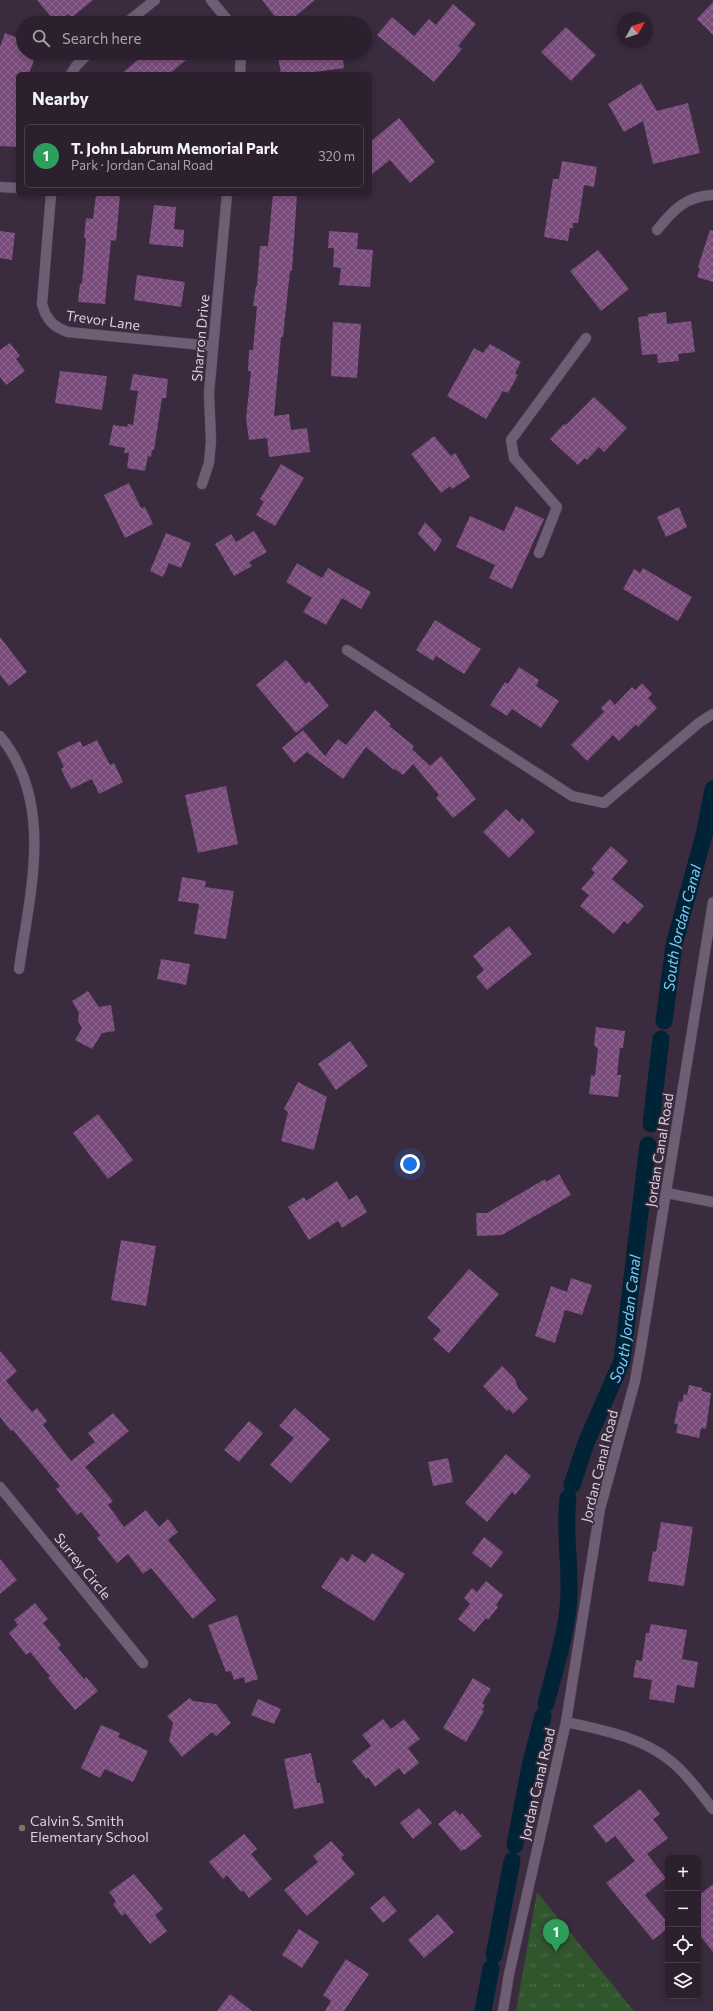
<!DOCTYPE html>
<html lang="en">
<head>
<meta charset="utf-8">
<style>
	body { margin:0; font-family:Commissioner,sans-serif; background:#382d3a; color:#f1f3f6 }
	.controls { position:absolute; right:12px; bottom:12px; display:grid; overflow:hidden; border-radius:6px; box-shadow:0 2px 6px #0003 }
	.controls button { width:36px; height:36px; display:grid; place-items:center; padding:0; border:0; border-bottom:1px solid #483e4a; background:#2c202e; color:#f1f3f6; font:20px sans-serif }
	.compass { position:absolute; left:617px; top:12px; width:36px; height:36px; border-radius:50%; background:#2c202e; box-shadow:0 2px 6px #0003; rotate:51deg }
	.you { position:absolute; left:410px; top:1164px; width:14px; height:14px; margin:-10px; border:3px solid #fff; border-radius:50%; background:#1a73e8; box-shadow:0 0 0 6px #1a73e833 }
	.badge { display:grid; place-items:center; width:26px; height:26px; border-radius:50%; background:#bca0f2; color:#fff; font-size:13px; font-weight:700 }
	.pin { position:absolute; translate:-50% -33px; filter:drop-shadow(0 1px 2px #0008) }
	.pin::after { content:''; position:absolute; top:21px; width:14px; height:12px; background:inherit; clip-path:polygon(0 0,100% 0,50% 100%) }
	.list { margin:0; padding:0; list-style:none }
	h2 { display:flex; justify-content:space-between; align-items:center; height:52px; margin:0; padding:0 16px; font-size:17px }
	h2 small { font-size:13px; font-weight:400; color:#a6a3aa }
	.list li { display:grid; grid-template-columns:26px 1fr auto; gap:12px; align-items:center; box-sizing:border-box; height:64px; margin:0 8px 8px; padding:0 8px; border:1px solid #483e4a; border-radius:6px }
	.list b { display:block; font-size:15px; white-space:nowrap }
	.list p { margin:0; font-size:13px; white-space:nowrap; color:#a6a3aa }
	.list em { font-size:13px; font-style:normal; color:#a6a3aa }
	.icon { flex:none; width:22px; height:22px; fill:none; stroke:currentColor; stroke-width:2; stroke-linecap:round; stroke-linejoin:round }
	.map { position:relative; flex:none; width:713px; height:2011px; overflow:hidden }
	.search { position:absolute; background:#2c202e; box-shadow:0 2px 6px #0003; left:16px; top:16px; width:356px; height:44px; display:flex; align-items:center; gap:10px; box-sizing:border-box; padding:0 14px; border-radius:22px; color:#a6a3aa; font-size:15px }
	.panel { position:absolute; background:#2c202e; box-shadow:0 2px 6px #0003; left:16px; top:72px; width:356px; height:124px; border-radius:6px }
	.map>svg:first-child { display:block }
</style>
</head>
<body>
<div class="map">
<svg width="713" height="2011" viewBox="0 0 713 2011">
	<defs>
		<pattern id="grass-tufts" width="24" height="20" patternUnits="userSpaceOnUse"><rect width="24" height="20" fill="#31552d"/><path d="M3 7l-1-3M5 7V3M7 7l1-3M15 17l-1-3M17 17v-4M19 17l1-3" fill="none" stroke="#4e6c4b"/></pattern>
		<pattern id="building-cross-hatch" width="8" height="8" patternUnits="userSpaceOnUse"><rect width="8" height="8" fill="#794c7b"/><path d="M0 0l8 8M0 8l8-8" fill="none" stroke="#8b658d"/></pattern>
	</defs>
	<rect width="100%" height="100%" fill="#3a2b3e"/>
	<!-- grass -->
	<path fill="url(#grass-tufts)" d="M 537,1892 L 634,2011 L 516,2011 Z"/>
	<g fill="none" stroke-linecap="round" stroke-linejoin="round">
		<!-- canal -->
		<g stroke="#002336" stroke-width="17">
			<path id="s1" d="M 664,1021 L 674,945 L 705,831 L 713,789"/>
			<path d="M 651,1124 L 661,1039"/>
			<path id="s2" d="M 572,1485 L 586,1443 L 622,1361 L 648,1145"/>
			<path d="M 546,1704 C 555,1668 568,1630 569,1593 C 570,1561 564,1530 568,1498"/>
			<path d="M 515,1845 L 530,1766 L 543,1716"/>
			<path d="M 494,1955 L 512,1861"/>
			<path d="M 483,2011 L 491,1968"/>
		</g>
	</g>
	<!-- building -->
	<path fill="url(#building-cross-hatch)" d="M 37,0 L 93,0 L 71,18 L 68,14 L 56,23 Z
		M 262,0 L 315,0 L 287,23 L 280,23 Z
		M 713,2 L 713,35 L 697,19 Z
		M 453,4 L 476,24 L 458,46 L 462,49 L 434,82 L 377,35 L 392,17 L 414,36 L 429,19 L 436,25 Z
		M 566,27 L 596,55 L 571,81 L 541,52 Z
		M 5,33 L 23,40 L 23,53 L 30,53 L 28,58 L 34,60 L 29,74 L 18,74 L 18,147 L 0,146 L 0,47 Z
		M 146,53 L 195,53 L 169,74 L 121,74 Z
		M 287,53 L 342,53 L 344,68 L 299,74 L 281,74 L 278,57 L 288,56 Z
		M 641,83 L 657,111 L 688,103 L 700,153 L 653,164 L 643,121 L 624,132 L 608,104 Z
		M 399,118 L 435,162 L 410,183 L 390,160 L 370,176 L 370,142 Z
		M 562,161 L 597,167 L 594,187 L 584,185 L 578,223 L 573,223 L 573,228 L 570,228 L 568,241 L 544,237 L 553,179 L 559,179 Z
		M 96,194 L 120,194 L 116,241 L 111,240 L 105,304 L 78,302 L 80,284 L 82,284 L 86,238 L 84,238 L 86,218 L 93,219 Z
		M 273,194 L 297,194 L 292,271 L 290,271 L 283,337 L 281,337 L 274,416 L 289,414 L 291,430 L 307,428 L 310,452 L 269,457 L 267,438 L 249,440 L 246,419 L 251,371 L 248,371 L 249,350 L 253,350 L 257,306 L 253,306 L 256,286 L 257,286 L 260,246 L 268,246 Z
		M 154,205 L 176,207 L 174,229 L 184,230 L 183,247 L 149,244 Z
		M 710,230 L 713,231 L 713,282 L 697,277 L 700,268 L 698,267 Z
		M 0,231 L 15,233 L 12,260 L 0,258 Z
		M 329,231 L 358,233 L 357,249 L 373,250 L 370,287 L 339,285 L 341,268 L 333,267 L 334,248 L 328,248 Z
		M 598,250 L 629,289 L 601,311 L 570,271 Z
		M 137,275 L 185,282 L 181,307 L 134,300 Z
		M 666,312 L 667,324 L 691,321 L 695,352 L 678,354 L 679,361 L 658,363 L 657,354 L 642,355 L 638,317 L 648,316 L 647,314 Z
		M 333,322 L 361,324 L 357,378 L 331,376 Z
		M 10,343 L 20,356 L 16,359 L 25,371 L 6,385 L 0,377 L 0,350 Z
		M 490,344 L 521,362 L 515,373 L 518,375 L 508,393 L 503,391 L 486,419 L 447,396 L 474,348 L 483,353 Z
		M 60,371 L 107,376 L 102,410 L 55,403 Z
		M 133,374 L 168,379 L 166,398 L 162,398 L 154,450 L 152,450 L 151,457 L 148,456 L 145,471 L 127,468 L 129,453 L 124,453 L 125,448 L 109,445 L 113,425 L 127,427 L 128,424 L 133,425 L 138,391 L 130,390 Z
		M 594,397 L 627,428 L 604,452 L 599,447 L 587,460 L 585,458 L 578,465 L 550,439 L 564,424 L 566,425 Z
		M 434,436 L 451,456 L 455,453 L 470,477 L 452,489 L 450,486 L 441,493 L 411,454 Z
		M 281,464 L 304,478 L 275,526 L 256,515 L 264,502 L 260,499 Z
		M 129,483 L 141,508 L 145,507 L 153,524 L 125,538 L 104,495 Z
		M 516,506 L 544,519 L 512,589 L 489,578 L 495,565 L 456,547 L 470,516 L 504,531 Z
		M 679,507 L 687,527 L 666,537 L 657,517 Z
		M 425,522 L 442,540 L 435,552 L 418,534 Z
		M 254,531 L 267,552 L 249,562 L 252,566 L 234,576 L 215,544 L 231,534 L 236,542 Z
		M 166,533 L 191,543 L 181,568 L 169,563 L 163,577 L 150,571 Z
		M 297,563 L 322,578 L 328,568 L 371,592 L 361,609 L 342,598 L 326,625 L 303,612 L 312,598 L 286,582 Z
		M 643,568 L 692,597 L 678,621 L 623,589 L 634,569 L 640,573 Z
		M 435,620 L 481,649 L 464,674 L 436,656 L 433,661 L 416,650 Z
		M 0,637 L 27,672 L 9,686 L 0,675 Z
		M 286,660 L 306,684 L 309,681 L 329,706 L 296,733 L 256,685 Z
		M 519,667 L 539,680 L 536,686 L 559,701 L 541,728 L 512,709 L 507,716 L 490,705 L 505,682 L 508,684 Z
		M 642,683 L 652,694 L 648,698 L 657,708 L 638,727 L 636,724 L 619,741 L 613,735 L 587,761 L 571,745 L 604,712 L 601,708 L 610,699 L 615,705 L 632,687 L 635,690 Z
		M 375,710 L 391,724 L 389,726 L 414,746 L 412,749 L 430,766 L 441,756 L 476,799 L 453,818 L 436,798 L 439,795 L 413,764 L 403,775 L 395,769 L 394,770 L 366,747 L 343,779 L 307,752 L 294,763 L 282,748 L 303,730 L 325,756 L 338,739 L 346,745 Z
		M 97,740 L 110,765 L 114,763 L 123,782 L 99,794 L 92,779 L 71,789 L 61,769 L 64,767 L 57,752 L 80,741 L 83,747 Z
		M 226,786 L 238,844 L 198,853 L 185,795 Z
		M 506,809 L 519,822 L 522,818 L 535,832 L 509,858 L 483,832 Z
		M 611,846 L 628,861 L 612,879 L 644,906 L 628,924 L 624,921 L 614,934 L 580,906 L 589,895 L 581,889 L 595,873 L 591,869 Z
		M 182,877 L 206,881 L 205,887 L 234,891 L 226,939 L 194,934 L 199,904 L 178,901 Z
		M 509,926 L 532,954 L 487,990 L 476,977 L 484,970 L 473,956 Z
		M 161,959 L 190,964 L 186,985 L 157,979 Z
		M 88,991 L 99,1007 L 111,1005 L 115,1031 L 102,1033 L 92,1049 L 75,1040 L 82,1028 L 78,1021 L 79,1013 L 72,1001 Z
		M 596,1027 L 625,1031 L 623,1048 L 620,1048 L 617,1075 L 621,1075 L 618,1097 L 589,1094 L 591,1075 L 595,1076 L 598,1049 L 594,1045 Z
		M 350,1041 L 368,1066 L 336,1090 L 318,1064 Z
		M 298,1082 L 327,1097 L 314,1150 L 281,1141 L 288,1112 L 284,1109 Z
		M 98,1114 L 133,1160 L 108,1179 L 73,1133 Z
		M 559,1174 L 571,1195 L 502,1235 L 477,1236 L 476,1213 L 487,1213 L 545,1179 L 546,1182 Z
		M 337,1181 L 349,1200 L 357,1195 L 367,1212 L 342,1228 L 338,1221 L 309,1240 L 288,1207 L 304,1197 L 306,1201 Z
		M 121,1240 L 156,1246 L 146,1306 L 111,1300 Z
		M 469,1269 L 499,1294 L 449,1353 L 433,1339 L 441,1330 L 427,1318 Z
		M 571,1278 L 592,1285 L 582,1315 L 565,1310 L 555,1343 L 535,1336 L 551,1286 L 567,1292 Z
		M 0,1351 L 17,1371 L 6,1381 L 32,1412 L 37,1408 L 47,1421 L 43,1425 L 71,1461 L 95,1442 L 88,1433 L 113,1413 L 129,1431 L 85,1467 L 113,1501 L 108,1505 L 124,1527 L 146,1510 L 159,1527 L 168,1519 L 178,1532 L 168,1540 L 216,1600 L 193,1619 L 151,1568 L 143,1574 L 128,1554 L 117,1563 L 97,1538 L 100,1535 L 81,1512 L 77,1515 L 56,1489 L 60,1486 L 13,1430 L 11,1431 L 0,1417 Z
		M 502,1366 L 515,1379 L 518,1388 L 528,1399 L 513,1414 L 509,1409 L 507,1411 L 483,1386 Z
		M 689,1385 L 702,1388 L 702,1391 L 711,1393 L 706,1429 L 701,1428 L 699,1438 L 676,1433 L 678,1424 L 674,1424 L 679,1401 L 682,1402 L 684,1394 L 687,1395 Z
		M 295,1408 L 330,1439 L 291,1483 L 270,1465 L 294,1438 L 279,1426 Z
		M 249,1421 L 263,1433 L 239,1462 L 224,1450 Z
		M 506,1454 L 531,1476 L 515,1495 L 512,1492 L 487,1522 L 465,1503 Z
		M 448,1458 L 453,1482 L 433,1486 L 428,1462 Z
		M 661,1522 L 693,1527 L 684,1586 L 648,1581 L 653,1551 L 656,1552 Z
		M 484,1537 L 503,1552 L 491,1568 L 472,1553 Z
		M 372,1553 L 405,1574 L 374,1621 L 321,1587 L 341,1557 L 348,1562 L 352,1554 L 365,1563 Z
		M 0,1559 L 17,1580 L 0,1594 Z
		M 486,1581 L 503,1595 L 496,1605 L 498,1607 L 488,1620 L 486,1618 L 474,1632 L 458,1619 L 470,1604 L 464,1598 L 472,1588 L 477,1592 Z
		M 35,1603 L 48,1619 L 43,1623 L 61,1645 L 58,1648 L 84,1679 L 86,1677 L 98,1691 L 75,1710 L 48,1678 L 50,1676 L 30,1652 L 26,1655 L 9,1633 L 18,1625 L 14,1620 Z
		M 237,1615 L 258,1679 L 245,1683 L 244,1677 L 234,1680 L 231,1671 L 226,1672 L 208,1625 Z
		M 651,1624 L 687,1630 L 682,1659 L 698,1662 L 694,1688 L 677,1685 L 674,1703 L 649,1699 L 652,1680 L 633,1677 L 636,1660 L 642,1661 L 646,1633 L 649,1633 Z
		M 473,1678 L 491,1689 L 482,1703 L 485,1705 L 482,1710 L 484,1711 L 466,1742 L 443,1728 Z
		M 190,1698 L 193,1701 L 216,1704 L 231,1723 L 216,1736 L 212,1732 L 182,1757 L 169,1741 L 173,1723 L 167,1716 Z
		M 258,1699 L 281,1709 L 274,1724 L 251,1715 Z
		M 383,1719 L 391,1729 L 404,1719 L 420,1739 L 408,1748 L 419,1763 L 404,1775 L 399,1768 L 375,1787 L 368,1777 L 366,1779 L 352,1761 L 371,1746 L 362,1735 Z
		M 101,1725 L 120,1733 L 118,1737 L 148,1751 L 133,1782 L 105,1769 L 100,1778 L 81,1768 Z
		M 311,1753 L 317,1783 L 320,1783 L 324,1803 L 294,1809 L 284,1759 Z
		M 640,1789 L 660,1814 L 653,1819 L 668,1838 L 647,1854 L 666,1878 L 645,1895 L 668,1923 L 668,1928 L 653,1940 L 606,1883 L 635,1861 L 615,1836 L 606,1843 L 593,1826 Z
		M 419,1808 L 432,1823 L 413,1839 L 400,1823 Z
		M 455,1810 L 460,1815 L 462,1813 L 466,1818 L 482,1836 L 465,1850 L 464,1849 L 461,1851 L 438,1824 Z
		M 244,1834 L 257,1849 L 251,1854 L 272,1879 L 249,1898 L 243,1890 L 241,1892 L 227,1875 L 223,1879 L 209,1862 Z
		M 331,1841 L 344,1855 L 341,1858 L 355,1874 L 307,1916 L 284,1890 L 318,1862 L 313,1856 Z
		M 134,1874 L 163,1909 L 155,1915 L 167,1931 L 150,1944 L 125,1913 L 122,1916 L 113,1904 L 116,1901 L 109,1892 Z
		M 713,1884 L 713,1952 L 698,1933 L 698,1896 Z
		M 384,1896 L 397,1911 L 383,1923 L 370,1908 Z
		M 438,1914 L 454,1932 L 424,1958 L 408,1940 Z
		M 299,1929 L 319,1942 L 302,1968 L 282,1955 Z
		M 346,1959 L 369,1974 L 344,2011 L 325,2011 L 331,2001 L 323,1995 Z
		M 230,1994 L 252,2011 L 217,2011 Z"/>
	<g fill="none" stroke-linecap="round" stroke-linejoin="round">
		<defs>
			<path id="service" d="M 539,553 L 557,507 L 514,458 L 511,440 L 586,338
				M 347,650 L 572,796 L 604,803 L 700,722 L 713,714"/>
			<path id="minor" d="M 211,0 L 230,23
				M 126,23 L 155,0
				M 71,74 L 76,66 L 89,53
				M 240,74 L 241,53
				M 0,187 L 18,188
				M 51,194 L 42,304 C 46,319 53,327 68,332 L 212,346
				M 657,230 C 673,210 686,196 713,195
				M 202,484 L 209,463 L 211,441 L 209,393 L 227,194
				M 0,736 C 55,803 30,892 19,969
				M 667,1193 L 713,1202
				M 0,1487 L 143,1663
				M 566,1722 C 603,1730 642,1737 672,1762 C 688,1775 700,1793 713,1809
				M 503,2011 L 509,1974 L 566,1722 L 600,1509 L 635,1381 L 640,1353 L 713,902"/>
		</defs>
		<!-- service casing -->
		<use href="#service" stroke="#554859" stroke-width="11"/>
		<!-- minor casing -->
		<use href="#minor" stroke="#554859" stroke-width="11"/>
		<!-- service -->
		<use href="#service" stroke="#6e5d73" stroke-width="10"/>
		<!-- minor -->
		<use href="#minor" stroke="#6e5d73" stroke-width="10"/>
	</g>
	<!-- markers -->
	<circle fill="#8d6e63" stroke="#3a2b3e" stroke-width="1.5" cx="22" cy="1828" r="4"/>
	<g text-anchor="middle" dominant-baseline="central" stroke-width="3.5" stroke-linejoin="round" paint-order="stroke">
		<!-- street labels -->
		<g font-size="14" fill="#dad1dd" stroke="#3a2b3e">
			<text transform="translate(103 320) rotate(8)">Trevor Lane</text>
			<text transform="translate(200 338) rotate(-85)">Sharron Drive</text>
			<text transform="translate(659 1150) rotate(-81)">Jordan Canal Road</text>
			<text transform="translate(599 1466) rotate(-76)">Jordan Canal Road</text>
			<text transform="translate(83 1566) rotate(51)">Surrey Circle</text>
			<text transform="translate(537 1784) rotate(-77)">Jordan Canal Road</text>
		</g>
		<!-- poi labels -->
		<g font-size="14" fill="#dad1dd" stroke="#3a2b3e" text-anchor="start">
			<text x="30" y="1820">Calvin S. Smith<tspan x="30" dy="16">Elementary School</tspan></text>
		</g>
		<!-- water labels -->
		<g font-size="15" font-style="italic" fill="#82caf6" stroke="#3a2b3e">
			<text stroke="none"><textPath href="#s1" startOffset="95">South Jordan Canal</textPath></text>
			<text stroke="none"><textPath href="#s2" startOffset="176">South Jordan Canal</textPath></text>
		</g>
	</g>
</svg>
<div class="controls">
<button>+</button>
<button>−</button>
<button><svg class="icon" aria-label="locate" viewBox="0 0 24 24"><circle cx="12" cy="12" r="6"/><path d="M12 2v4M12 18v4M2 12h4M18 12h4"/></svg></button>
<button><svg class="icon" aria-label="layers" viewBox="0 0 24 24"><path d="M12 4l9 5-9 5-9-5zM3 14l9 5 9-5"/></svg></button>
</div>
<svg class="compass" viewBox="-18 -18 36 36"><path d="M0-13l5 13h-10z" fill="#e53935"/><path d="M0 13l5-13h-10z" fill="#a6a3aa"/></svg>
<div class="you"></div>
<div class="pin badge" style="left:556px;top:1952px;background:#2e9e5b">1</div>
<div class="search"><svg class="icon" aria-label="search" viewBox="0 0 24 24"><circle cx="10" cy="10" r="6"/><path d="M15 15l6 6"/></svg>Search here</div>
<section class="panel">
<h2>Nearby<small></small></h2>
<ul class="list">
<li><span class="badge" style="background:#2e9e5b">1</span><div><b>T. John Labrum Memorial Park</b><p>Park · Jordan Canal Road</p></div><em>320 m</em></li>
</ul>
</section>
</div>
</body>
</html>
